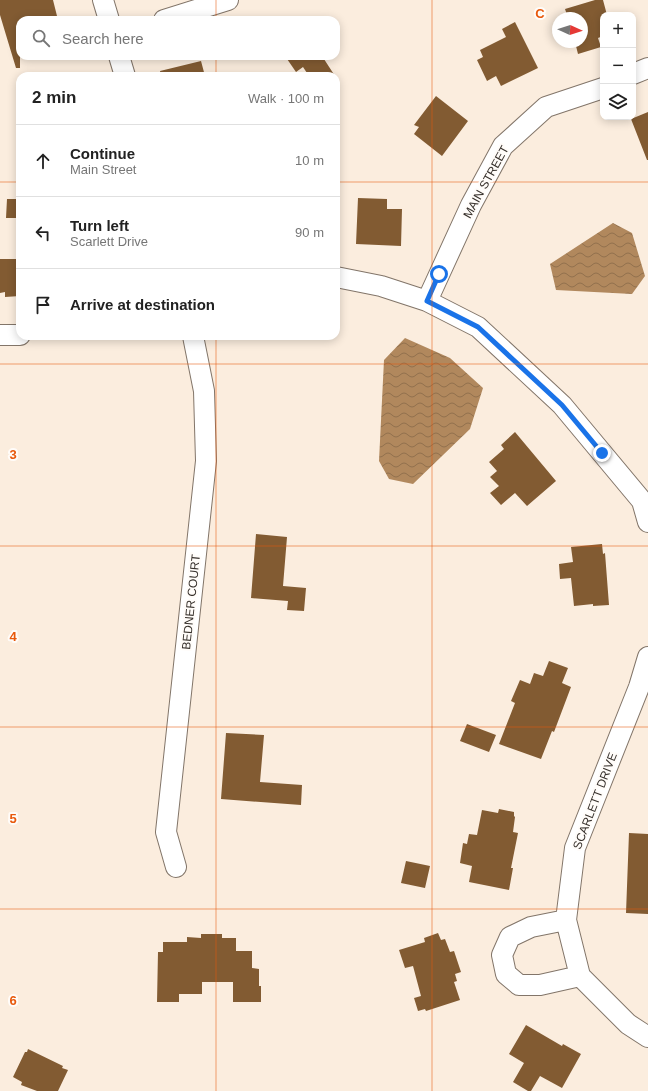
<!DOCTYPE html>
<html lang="en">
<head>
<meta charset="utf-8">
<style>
	body { margin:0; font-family:Helvetica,sans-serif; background:#f6f6f6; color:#222 }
	.controls { position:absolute; right:12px; top:12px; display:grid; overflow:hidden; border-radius:8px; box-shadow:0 2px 10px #0003 }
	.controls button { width:36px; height:36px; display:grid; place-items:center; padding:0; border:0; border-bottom:1px solid #e0e0e0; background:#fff; color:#222; font:20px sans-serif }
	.compass { position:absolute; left:552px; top:12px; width:36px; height:36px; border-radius:50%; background:#fff; box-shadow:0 2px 10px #0003; rotate:93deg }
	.stop { position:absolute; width:12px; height:12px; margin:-9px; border:3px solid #1a73e8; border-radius:50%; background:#fff }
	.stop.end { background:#1a73e8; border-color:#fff; box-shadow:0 1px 4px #0008 }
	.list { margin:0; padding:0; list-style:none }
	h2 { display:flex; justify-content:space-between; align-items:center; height:52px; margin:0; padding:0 16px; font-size:17px }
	h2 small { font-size:13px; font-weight:400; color:#767676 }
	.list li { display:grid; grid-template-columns:26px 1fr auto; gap:12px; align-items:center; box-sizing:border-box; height:72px; padding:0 16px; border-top:1px solid #e0e0e0 }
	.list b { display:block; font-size:15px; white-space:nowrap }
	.list p { margin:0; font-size:13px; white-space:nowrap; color:#767676 }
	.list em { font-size:13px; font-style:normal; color:#767676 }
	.icon { flex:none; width:22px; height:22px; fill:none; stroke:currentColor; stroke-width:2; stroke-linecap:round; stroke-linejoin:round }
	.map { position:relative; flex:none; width:648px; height:1091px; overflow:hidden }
	.search { position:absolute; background:#fff; box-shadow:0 2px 10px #0003; left:16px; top:16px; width:324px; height:44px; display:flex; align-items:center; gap:10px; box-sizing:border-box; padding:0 14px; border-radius:12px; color:#767676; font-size:15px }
	.panel { position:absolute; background:#fff; box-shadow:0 2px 10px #0003; left:16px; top:72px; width:324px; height:268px; border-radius:12px }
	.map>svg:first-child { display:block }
</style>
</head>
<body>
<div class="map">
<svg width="648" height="1091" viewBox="0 0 648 1091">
	<defs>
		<pattern id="water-waves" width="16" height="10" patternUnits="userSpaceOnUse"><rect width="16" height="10" fill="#b1885d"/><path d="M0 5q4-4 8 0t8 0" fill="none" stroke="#91704d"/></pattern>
	</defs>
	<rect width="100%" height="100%" fill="#fbedde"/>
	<!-- water -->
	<path fill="url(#water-waves)" d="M 613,223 L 632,233 L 645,276 L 632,294 L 556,290 L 550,264 Z
		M 405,338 L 450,358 L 483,388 L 470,429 L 413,484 L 389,479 L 379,461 L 384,360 Z"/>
	<!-- building -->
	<path fill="#825b32" d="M 0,0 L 53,0 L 58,20 L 20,20 L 20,68 L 16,68 L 6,35 L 0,15 Z
		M 595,0 L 603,0 L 607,15 L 603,15 L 603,36 L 598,38 L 601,47 L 578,54 L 575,42 L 582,42 L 582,18 L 568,18 L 565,9 Z
		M 515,22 L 538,68 L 501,86 L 496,76 L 487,81 L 477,60 L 483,57 L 480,50 L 506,37 L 502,29 Z
		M 285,56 L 322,56 L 335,76 L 309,76 L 303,67 L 296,72 Z
		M 201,61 L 205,76 L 161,76 L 160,71 Z
		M 436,96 L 468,121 L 442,156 L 414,134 L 419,127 L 414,125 Z
		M 648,112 L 648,160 L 647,160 L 631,119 Z
		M 358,198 L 387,199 L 387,209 L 402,209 L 401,246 L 356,244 Z
		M 7,199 L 20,199 L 20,218 L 6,218 Z
		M 0,259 L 20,259 L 20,296 L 5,297 L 5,292 L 0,293 Z
		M 515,432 L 556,481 L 527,506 L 515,493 L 501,505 L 490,493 L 499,486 L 490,477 L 497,471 L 489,462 L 504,449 L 501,445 Z
		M 256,534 L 287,537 L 283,586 L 306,588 L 304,611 L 287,610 L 288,601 L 251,598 Z
		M 602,544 L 603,554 L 605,553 L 609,605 L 593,606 L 593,604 L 574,606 L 571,578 L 560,579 L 559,564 L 573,562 L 571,547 Z
		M 549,661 L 568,668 L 562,683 L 571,687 L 554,732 L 552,731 L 541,759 L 499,744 L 515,703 L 511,701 L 520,680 L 530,684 L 534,673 L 543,676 Z
		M 467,724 L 496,735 L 489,752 L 460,741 Z
		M 226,733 L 264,735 L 260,782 L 302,785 L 301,805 L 221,799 Z
		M 499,809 L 514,812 L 514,816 L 515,817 L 513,832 L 518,833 L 511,868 L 513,868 L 509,890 L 469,882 L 472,866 L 460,863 L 463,843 L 467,844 L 469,834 L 477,835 L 482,810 L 498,813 Z
		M 629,833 L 648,834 L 648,914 L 626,913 Z
		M 406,861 L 430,866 L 425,888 L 401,883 Z
		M 438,933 L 441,940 L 445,939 L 450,952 L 454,951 L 461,972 L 455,974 L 457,981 L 454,982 L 460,1000 L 426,1011 L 425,1009 L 418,1011 L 414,998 L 421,996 L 413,966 L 405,968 L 399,950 L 425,942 L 424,938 Z
		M 201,934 L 222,934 L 222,938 L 236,938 L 236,951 L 252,951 L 252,968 L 259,969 L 259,986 L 261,986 L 261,1002 L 233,1002 L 233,982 L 202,982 L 202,994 L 179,994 L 179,1002 L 157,1002 L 158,952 L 163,952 L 163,942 L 187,942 L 187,937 L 201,938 Z
		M 526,1025 L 562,1046 L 563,1044 L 581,1054 L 562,1088 L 540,1076 L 531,1091 L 528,1091 L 513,1082 L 524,1063 L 509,1054 Z
		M 28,1049 L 63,1066 L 62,1068 L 68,1070 L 58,1091 L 37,1091 L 21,1085 L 22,1082 L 13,1077 L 25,1052 L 27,1052 Z"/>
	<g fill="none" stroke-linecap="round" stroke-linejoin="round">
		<defs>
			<path id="street" d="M 103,0 L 109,20
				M 164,20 L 228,0
				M 119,56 L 125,76
				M 633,74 L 648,68
				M 336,277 L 381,286 L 427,301 L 478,327 L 562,405 L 642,501 L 648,522
				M 427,301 L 471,205 L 503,146 L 546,107 L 603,88
				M 0,335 L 20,335
				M 648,657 L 639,687 L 575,848 L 566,920 L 580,976 L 628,1024 L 648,1037
				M 176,867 L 166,832 L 206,461 L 204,391 L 193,336
				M 566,920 L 531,927 L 510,937 L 502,955 L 506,974 L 519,985 L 540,985 L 580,976"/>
		</defs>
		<!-- street casing -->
		<use href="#street" stroke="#827569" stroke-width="22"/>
		<!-- street -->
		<use href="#street" stroke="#fff" stroke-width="20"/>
	</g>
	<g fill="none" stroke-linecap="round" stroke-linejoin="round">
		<!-- route -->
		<path stroke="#1a73e8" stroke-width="5" d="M 439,274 L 427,301 L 478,327 L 562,405 L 602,453"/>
	</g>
	<!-- grid -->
	<path fill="none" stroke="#e8590c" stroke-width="1" stroke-opacity="0.55" d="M 216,0 L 216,20M 432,0 L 432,1091M 216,56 L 216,76M 0,182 L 20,182M 336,182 L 648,182M 216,336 L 216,1091M 0,364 L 648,364M 0,546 L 648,546M 0,727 L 648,727M 0,909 L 648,909"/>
	<g text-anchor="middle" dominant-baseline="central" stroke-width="4" stroke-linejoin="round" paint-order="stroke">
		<!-- street labels -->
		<g font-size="12" fill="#37312c" stroke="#fffcf9">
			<text transform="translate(486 182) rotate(-61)">MAIN STREET</text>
			<text transform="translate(191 602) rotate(-84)">BEDNER COURT</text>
			<text transform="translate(595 801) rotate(-69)">SCARLETT DRIVE</text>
		</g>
	</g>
	<g font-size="13" text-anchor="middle" font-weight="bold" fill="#e8590c" stroke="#fffcf9" stroke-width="4" stroke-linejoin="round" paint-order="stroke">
		<text x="540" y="18">C</text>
		<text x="13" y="459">3</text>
		<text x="13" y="641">4</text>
		<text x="13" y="823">5</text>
		<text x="13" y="1005">6</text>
	</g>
</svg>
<div class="controls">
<button>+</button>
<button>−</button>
<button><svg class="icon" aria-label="layers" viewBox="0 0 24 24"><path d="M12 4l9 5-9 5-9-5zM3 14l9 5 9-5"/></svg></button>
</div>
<svg class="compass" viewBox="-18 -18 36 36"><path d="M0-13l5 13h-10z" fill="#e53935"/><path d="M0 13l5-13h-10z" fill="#767676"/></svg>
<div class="stop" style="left:439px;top:274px"></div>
<div class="stop end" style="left:602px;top:453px"></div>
<div class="search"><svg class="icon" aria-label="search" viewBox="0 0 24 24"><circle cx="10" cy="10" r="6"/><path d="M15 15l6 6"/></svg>Search here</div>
<section class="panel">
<h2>2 min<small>Walk · 100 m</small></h2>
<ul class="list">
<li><svg class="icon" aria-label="ahead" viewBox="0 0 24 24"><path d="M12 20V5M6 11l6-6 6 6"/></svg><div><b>Continue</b><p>Main Street</p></div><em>10 m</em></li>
<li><svg class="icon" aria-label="left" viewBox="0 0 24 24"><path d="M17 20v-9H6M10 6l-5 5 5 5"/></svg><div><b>Turn left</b><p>Scarlett Drive</p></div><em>90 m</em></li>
<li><svg class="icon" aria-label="arrive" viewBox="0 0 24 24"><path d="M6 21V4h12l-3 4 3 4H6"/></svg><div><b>Arrive at destination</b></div></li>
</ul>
</section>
</div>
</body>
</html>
